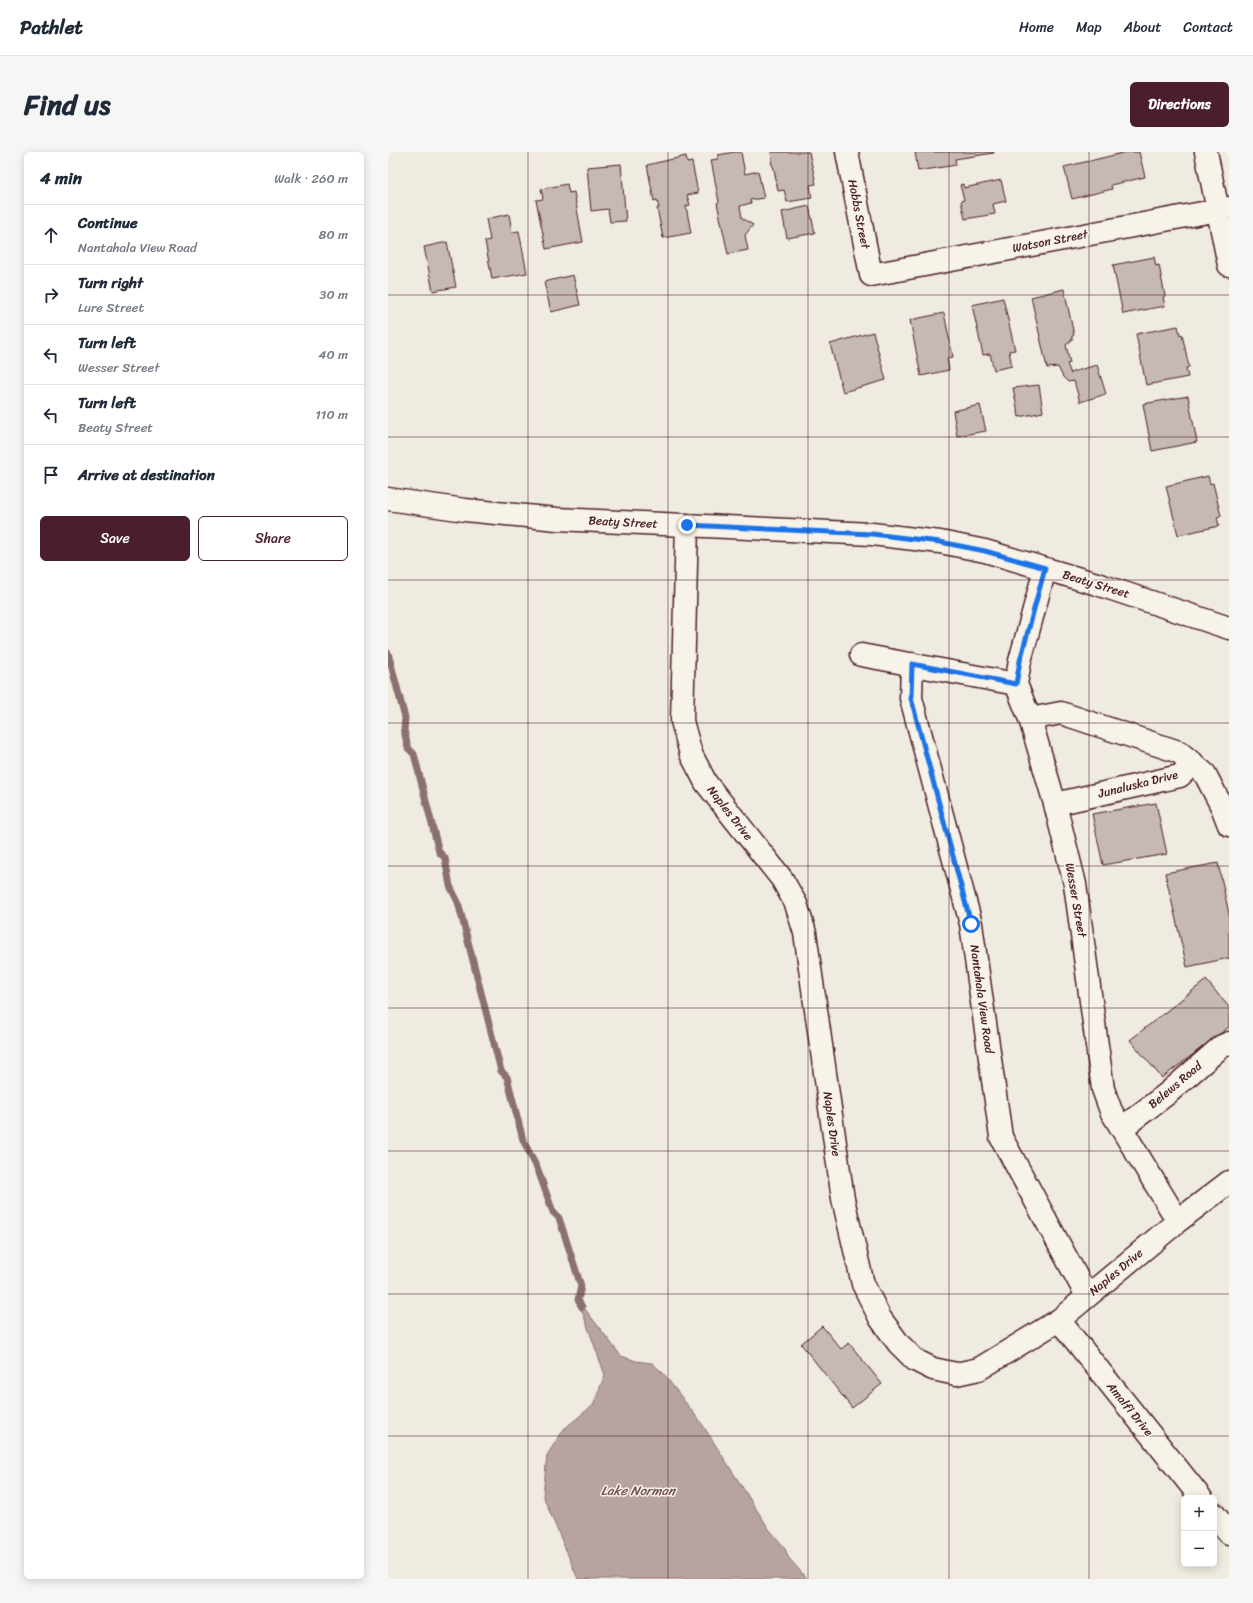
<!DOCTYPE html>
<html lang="en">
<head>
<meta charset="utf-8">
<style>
	body { margin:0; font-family:Sriracha,sans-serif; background:#f6f6f7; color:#1f2937 }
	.controls { position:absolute; right:12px; bottom:12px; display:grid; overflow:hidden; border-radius:6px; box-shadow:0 2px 10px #0003 }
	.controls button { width:36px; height:36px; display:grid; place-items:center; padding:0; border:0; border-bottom:1px solid #e0e1e3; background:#fff; color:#1f2937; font:20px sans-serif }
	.stop { position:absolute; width:12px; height:12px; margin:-9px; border:3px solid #1a73e8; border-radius:50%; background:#fff }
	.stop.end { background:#1a73e8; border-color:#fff; box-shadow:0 1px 4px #0008 }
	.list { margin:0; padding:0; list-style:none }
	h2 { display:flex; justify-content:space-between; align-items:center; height:52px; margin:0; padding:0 16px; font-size:17px }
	h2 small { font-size:13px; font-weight:400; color:#747a83 }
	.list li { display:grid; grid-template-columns:26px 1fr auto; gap:12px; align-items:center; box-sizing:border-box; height:60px; padding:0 16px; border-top:1px solid #e0e1e3 }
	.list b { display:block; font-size:15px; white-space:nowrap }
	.list p { margin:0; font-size:13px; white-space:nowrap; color:#747a83 }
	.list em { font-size:13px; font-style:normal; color:#747a83 }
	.actions { display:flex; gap:8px; padding:12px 16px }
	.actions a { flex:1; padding:9px 0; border:1px solid #4a1f2b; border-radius:6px; text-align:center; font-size:14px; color:#4a1f2b }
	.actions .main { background:#4a1f2b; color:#fff }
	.icon { flex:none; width:22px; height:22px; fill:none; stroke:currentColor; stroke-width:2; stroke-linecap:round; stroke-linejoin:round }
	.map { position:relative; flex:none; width:841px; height:1427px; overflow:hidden; border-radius:6px }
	header { display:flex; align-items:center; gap:24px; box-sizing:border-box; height:56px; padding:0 20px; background:#fff; border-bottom:1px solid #e0e1e3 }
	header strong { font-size:19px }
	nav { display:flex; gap:22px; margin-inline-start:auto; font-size:14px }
	.intro { display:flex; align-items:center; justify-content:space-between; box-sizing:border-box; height:96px; padding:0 24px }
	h1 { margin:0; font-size:28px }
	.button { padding:10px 18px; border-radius:6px; background:#4a1f2b; color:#fff; font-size:14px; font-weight:700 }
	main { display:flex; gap:24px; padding:0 24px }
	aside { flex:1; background:#fff; border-radius:6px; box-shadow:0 2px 10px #0003 }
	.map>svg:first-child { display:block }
</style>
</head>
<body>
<header>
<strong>Pathlet</strong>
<nav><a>Home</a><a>Map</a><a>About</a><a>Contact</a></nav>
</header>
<div class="intro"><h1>Find us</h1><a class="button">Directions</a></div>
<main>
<aside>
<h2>4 min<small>Walk · 260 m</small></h2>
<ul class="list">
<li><svg class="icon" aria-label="ahead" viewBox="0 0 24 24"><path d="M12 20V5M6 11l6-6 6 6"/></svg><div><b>Continue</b><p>Nantahala View Road</p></div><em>80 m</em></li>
<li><svg class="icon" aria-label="right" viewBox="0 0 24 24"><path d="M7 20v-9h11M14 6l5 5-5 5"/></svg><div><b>Turn right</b><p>Lure Street</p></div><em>30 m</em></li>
<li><svg class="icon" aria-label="left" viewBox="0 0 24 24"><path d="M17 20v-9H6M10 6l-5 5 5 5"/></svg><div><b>Turn left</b><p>Wesser Street</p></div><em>40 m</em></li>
<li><svg class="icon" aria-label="left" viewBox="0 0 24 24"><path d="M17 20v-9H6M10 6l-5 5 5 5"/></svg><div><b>Turn left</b><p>Beaty Street</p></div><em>110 m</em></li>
<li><svg class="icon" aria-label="arrive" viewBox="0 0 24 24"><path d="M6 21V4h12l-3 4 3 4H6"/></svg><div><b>Arrive at destination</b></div></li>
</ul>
<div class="actions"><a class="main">Save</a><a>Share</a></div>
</aside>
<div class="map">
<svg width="841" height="1427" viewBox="0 0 841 1427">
	<rect width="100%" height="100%" fill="#f0ebe0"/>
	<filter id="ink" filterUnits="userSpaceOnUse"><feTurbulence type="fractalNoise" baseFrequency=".025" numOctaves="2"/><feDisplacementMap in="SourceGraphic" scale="8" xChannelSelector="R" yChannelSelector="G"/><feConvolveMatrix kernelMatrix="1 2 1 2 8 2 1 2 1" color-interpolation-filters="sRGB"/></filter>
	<g filter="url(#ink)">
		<!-- water -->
		<path fill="#b7a4a2" stroke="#8b6f72" d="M 190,1148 L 233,1204 L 248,1209 L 264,1211 L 275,1221 L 314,1272 L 381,1377 L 397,1396 L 400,1405 L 419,1427 L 190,1427 L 155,1344 L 159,1303 L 176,1277 L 205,1253 L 217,1223 Z"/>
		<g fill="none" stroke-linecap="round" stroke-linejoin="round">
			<!-- stream -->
			<path stroke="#8b6f72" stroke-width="7" d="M 0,501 L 17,566 L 16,578 L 20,596 L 26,602 L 51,700 L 57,706 L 62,734 L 70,750 L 113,919 L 119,925 L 135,988 L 150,1018 L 165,1060 L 171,1066 L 193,1134 L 190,1148 L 194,1155"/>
		</g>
		<!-- building -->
		<path fill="#c6b8b3" stroke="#4a1f2b" d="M 346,0 L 353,0 L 357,22 L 370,19 L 376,46 L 362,48 L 363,51 L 352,54 L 354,66 L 365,73 L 357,83 L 360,98 L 340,102 L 329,51 L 331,50 L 323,8 L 330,7 L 330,3 Z
			M 383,0 L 421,0 L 428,32 L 422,33 L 424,46 L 399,50 L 396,38 L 390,39 L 386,17 L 383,10 L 384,9 Z
			M 527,0 L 606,0 L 606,1 L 567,7 L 568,13 L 530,19 Z
			M 739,0 L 751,0 L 757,25 L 723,33 L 724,37 L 684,47 L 676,15 Z
			M 298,4 L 299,11 L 304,10 L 310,41 L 299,43 L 302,53 L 298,54 L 303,81 L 275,86 L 269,56 L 271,56 L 269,48 L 266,49 L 259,13 Z
			M 233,12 L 238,69 L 222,70 L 220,57 L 203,59 L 199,15 Z
			M 613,28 L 618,49 L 605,52 L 607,62 L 577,67 L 573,49 L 576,48 L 572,33 L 575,32 L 576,36 Z
			M 179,32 L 181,41 L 186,40 L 195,90 L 158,97 L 148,48 L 155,47 L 153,37 Z
			M 421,54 L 427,81 L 399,86 L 394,60 Z
			M 121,62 L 124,80 L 131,79 L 139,121 L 104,127 L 97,89 L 102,88 L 98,67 Z
			M 59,90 L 68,135 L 45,139 L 36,95 Z
			M 766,105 L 768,114 L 771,113 L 777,144 L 775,145 L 777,154 L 735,162 L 725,113 Z
			M 185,123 L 192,153 L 163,160 L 156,130 Z
			M 676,137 L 686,183 L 684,184 L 684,188 L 678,193 L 682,211 L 679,212 L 683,222 L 684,220 L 709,213 L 718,242 L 692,250 L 686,229 L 680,230 L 675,225 L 670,215 L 659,216 L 643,145 Z
			M 615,146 L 627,198 L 621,199 L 624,214 L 606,218 L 602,202 L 595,203 L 584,153 Z
			M 556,161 L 565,205 L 559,206 L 561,218 L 533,224 L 522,168 Z
			M 790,174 L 792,183 L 794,182 L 801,215 L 798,216 L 800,225 L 758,233 L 748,182 Z
			M 485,180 L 498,228 L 455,240 L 442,192 Z
			M 651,233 L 655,260 L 631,265 L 625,236 Z
			M 800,244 L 809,290 L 764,299 L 755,252 Z
			M 592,253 L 598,279 L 569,284 L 565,259 Z
			M 820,324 L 822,332 L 825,331 L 833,364 L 829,365 L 831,374 L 790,383 L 778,334 Z
			M 768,651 L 779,702 L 715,713 L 704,662 Z
			M 830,711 L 841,762 L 841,806 L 799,815 L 777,721 Z
			M 818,828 L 841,855 L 841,875 L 774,926 L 742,888 Z
			M 434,1174 L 453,1197 L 461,1191 L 494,1232 L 464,1256 L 413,1192 Z"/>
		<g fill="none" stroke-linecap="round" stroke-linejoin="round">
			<defs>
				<path id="minor" d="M 459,0 L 483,123 L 841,56
					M 818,0 L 841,113
					M 0,347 L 77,358 L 169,367 L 484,382 L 552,390 L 597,399 L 709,432 L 841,476
					M 299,373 L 294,569 L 303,602 L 318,631 L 394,727 L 408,752 L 417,781 L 455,1047 L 475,1132 L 492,1166 L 511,1192 L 527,1208 L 545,1217 L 568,1222 L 591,1217 L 671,1168 L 790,1069 L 841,1030
					M 657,417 L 632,509 L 628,532 L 642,567 L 667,652 L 687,732 L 715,937 L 723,959 L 790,1069
					M 473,503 L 628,532
					M 524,512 L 523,546 L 583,772 L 613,985 L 699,1144
					M 642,567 L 673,561 L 791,600 L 817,622 L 834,655 L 841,673
					M 667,652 L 792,624 L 805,611
					M 734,976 L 780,941 L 834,894 L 841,891
					M 671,1168 L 813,1346
					M 826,1362 L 841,1381"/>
			</defs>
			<!-- minor casing -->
			<use href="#minor" stroke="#4a1f2b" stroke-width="25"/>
			<!-- minor -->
			<use href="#minor" stroke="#f7f3e8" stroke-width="22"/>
		</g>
	</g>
	<g fill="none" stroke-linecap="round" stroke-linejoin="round" filter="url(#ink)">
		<!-- route -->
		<path stroke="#1a73e8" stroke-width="5" d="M 299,373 L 484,382 L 552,390 L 597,399 L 657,416 L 632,509 L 628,532 L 524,512 L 523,546 L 583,772"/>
	</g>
	<!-- grid -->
	<path fill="none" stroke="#4a1f2b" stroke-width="1" stroke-opacity="0.55" d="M 140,0 L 140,1427M 280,0 L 280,1427M 420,0 L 420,1427M 561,0 L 561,1427M 701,0 L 701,1427M 0,143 L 841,143M 0,285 L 841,285M 0,428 L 841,428M 0,571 L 841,571M 0,714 L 841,714M 0,856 L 841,856M 0,999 L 841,999M 0,1142 L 841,1142M 0,1284 L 841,1284"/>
	<g text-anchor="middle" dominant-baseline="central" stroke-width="3" stroke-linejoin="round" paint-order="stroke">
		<!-- street labels -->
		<g font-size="12" fill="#4a1f2b" stroke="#f7f3e8">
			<text transform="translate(471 62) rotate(79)">Hobbs Street</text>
			<text transform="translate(662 89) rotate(-11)">Watson Street</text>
			<text transform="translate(235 370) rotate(3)">Beaty Street</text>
			<text transform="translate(708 432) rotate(17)">Beaty Street</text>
			<text transform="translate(750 632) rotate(-14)">Junaluska Drive</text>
			<text transform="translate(342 661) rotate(52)">Naples Drive</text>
			<text transform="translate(688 748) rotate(80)">Wesser Street</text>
			<text transform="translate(594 847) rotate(82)">Nantahala View Road</text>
			<text transform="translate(787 933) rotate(-40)">Belews Road</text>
			<text transform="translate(444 972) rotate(82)">Naples Drive</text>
			<text transform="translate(728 1120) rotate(-40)">Naples Drive</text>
			<text transform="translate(742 1257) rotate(51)">Amalfi Drive</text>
		</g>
		<!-- water labels -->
		<g font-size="13" font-style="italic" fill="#704e55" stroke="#f7f3e8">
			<text x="250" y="1338">Lake Norman</text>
		</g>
	</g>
</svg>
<div class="controls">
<button>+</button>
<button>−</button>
</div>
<div class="stop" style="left:583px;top:772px"></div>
<div class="stop end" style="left:299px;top:373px"></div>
</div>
</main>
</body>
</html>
